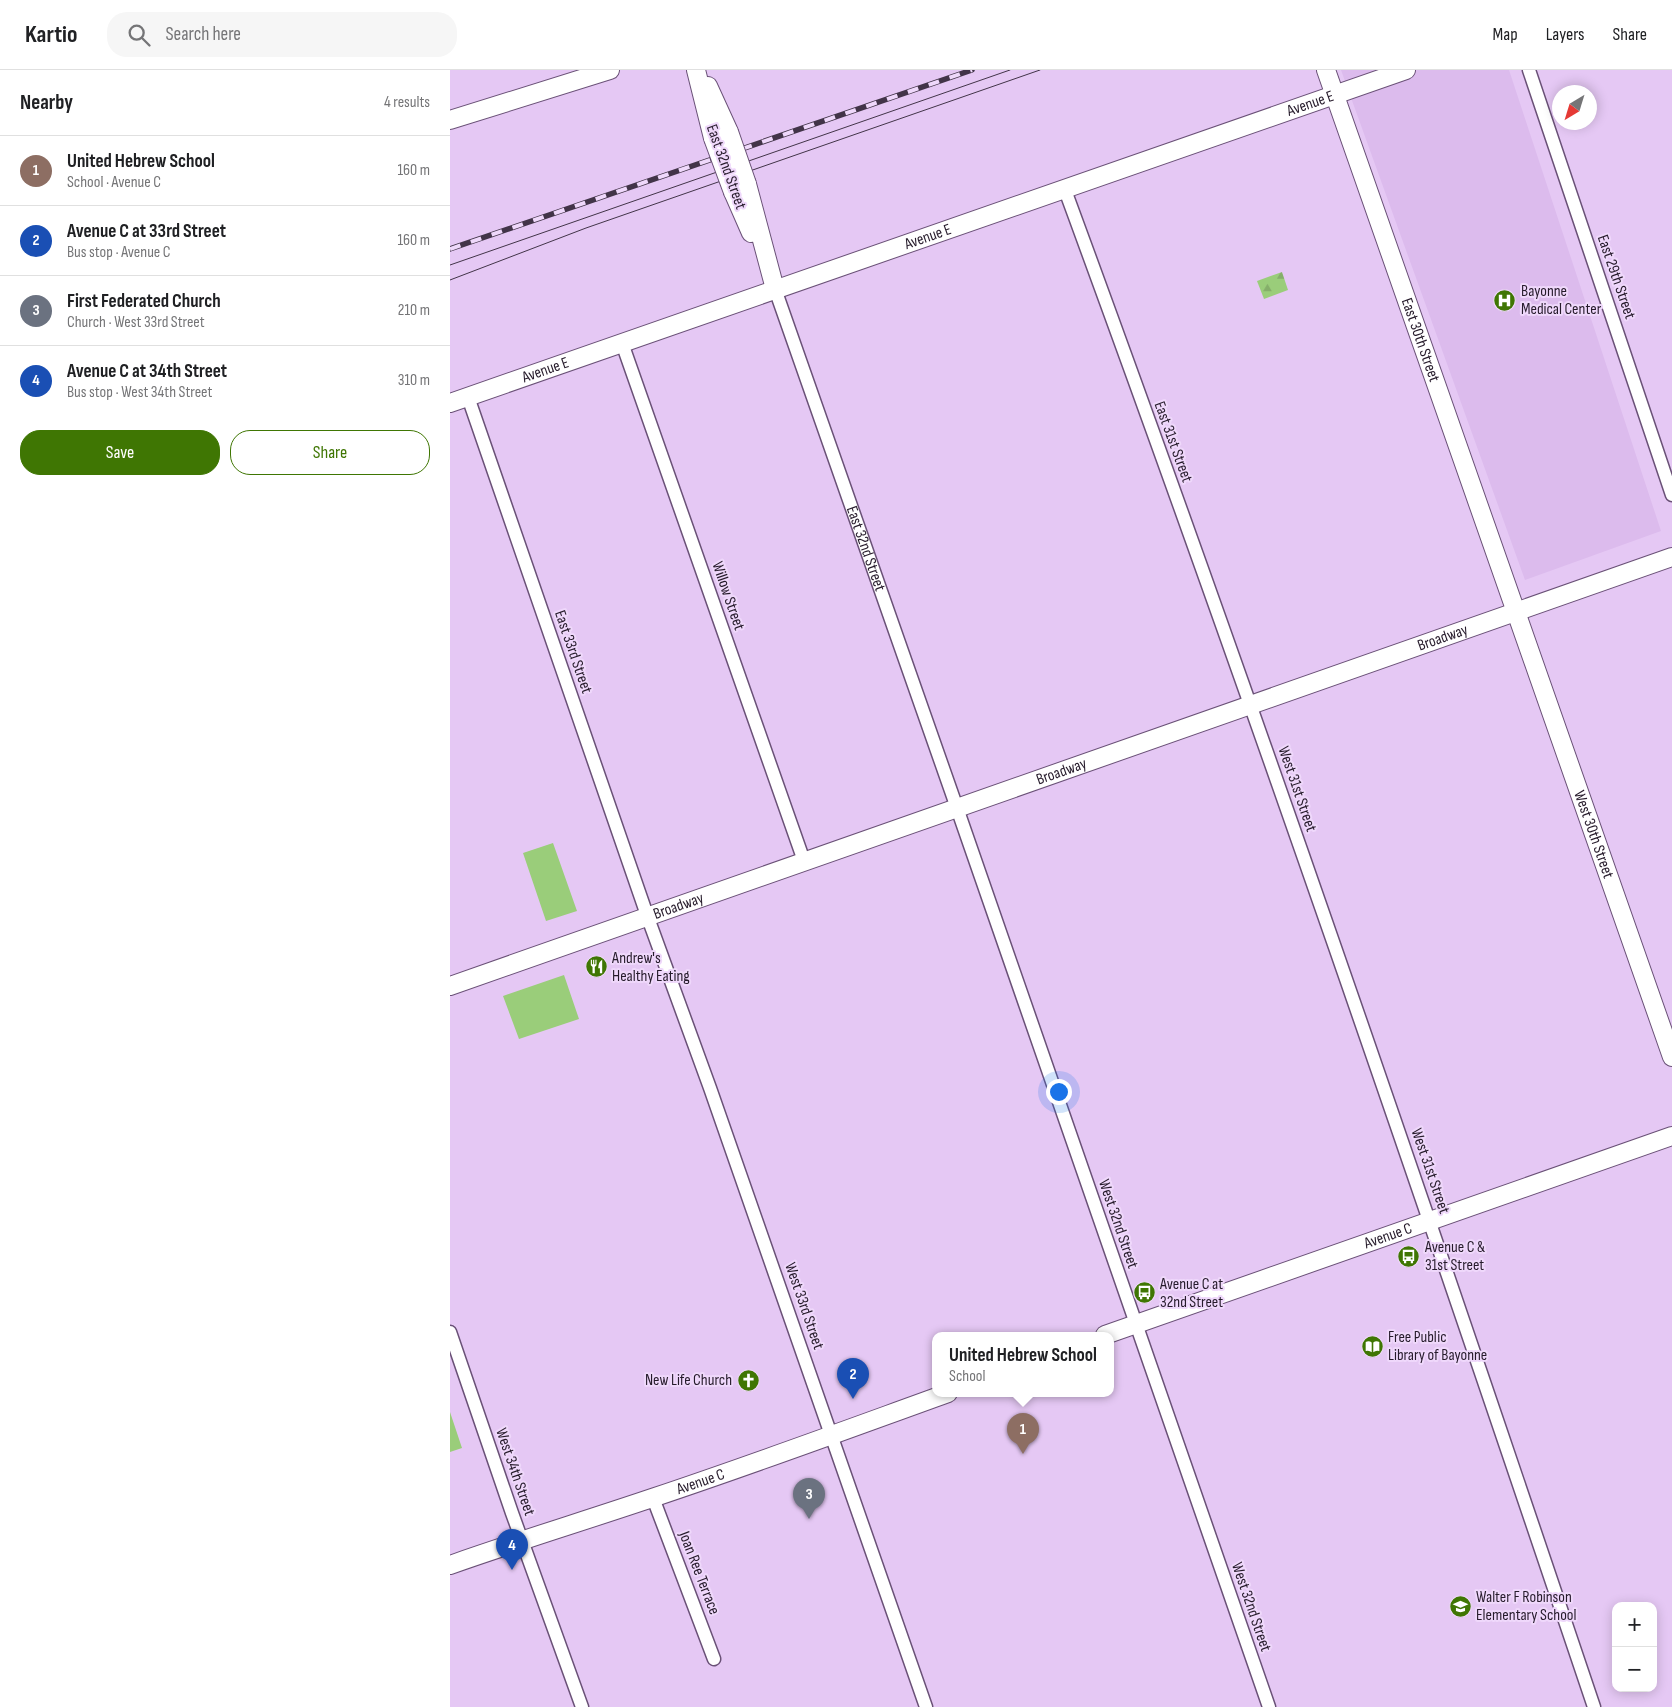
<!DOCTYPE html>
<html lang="en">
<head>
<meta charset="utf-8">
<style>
	body { margin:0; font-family:"Sofia Sans Condensed",sans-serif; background:#f6f6f6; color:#202124 }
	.controls { position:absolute; right:15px; bottom:15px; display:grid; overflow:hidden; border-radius:10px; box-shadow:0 2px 12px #0003 }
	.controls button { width:45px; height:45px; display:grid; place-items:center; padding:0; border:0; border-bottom:1px solid #e0e0e0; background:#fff; color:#202124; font:25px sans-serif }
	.compass { position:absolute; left:1102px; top:15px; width:45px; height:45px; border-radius:50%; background:#fff; box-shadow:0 2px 12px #0003; rotate:218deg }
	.you { position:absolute; left:608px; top:1021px; width:18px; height:18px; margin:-12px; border:4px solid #fff; border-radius:50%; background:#1a73e8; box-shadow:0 0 0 8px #1a73e833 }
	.badge { display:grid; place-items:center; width:32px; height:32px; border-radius:50%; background:#3f7603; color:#fff; font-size:16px; font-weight:700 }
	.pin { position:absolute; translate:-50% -41px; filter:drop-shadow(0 1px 2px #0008) }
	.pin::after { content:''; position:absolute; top:26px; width:18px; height:15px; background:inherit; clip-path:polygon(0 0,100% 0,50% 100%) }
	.popup { position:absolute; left:482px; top:1262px; width:182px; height:65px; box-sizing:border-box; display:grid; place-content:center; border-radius:10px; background:#fff; filter:drop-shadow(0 1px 4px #0005); font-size:16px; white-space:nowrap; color:#757577 }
	.popup b { font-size:19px; color:#202124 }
	.popup::after { content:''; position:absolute; left:50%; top:100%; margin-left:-10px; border:10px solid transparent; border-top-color:#fff }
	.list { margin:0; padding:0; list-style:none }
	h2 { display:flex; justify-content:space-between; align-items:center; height:65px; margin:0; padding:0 20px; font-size:21px }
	h2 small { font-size:16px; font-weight:400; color:#757577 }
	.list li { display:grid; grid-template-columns:32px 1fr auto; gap:15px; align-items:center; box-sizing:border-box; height:70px; padding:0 20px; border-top:1px solid #e0e0e0 }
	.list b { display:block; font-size:19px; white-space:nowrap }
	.list p { margin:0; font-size:16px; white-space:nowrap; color:#757577 }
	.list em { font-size:16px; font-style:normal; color:#757577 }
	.actions { display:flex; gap:10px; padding:15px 20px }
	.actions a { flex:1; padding:11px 0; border:1px solid #3f7603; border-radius:20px; text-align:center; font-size:18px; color:#3f7603 }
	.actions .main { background:#3f7603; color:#fff }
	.icon { flex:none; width:28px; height:28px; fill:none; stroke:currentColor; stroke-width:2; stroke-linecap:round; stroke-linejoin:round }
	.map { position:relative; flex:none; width:1222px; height:1637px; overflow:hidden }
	header { display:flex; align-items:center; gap:30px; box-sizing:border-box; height:70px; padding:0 25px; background:#fff; border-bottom:1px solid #e0e0e0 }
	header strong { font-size:24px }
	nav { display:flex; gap:28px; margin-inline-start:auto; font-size:18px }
	.search { width:350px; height:45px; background:#f6f6f6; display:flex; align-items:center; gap:12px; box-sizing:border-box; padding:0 18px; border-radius:20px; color:#757577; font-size:19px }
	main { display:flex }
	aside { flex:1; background:#fff }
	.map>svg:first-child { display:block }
</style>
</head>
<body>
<header>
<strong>Kartio</strong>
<div class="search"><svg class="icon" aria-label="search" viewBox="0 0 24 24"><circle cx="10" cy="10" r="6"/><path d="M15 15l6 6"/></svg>Search here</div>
<nav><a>Map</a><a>Layers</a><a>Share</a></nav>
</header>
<main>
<aside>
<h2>Nearby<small>4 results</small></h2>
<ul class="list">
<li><span class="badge" style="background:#8d6e63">1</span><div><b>United Hebrew School</b><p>School · Avenue C</p></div><em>160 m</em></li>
<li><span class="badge" style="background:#1a4fb4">2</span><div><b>Avenue C at 33rd Street</b><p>Bus stop · Avenue C</p></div><em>160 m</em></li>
<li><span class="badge" style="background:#6b7280">3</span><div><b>First Federated Church</b><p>Church · West 33rd Street</p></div><em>210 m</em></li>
<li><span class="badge" style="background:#1a4fb4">4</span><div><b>Avenue C at 34th Street</b><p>Bus stop · West 34th Street</p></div><em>310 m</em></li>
</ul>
<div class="actions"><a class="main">Save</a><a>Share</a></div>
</aside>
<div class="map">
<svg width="1222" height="1637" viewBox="0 0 1222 1637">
	<defs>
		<pattern id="forest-firs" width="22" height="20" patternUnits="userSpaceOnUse" patternTransform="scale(1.25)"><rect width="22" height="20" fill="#9acd7a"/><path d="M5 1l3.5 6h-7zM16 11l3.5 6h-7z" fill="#85af6a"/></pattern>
	</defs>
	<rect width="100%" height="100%" fill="#e5c8f4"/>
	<!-- built -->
	<path fill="#dcbbed" d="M 891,0 L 1059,0 L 1211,461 L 1075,510 Z"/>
	<!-- grass -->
	<path fill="#9acd7a" d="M 103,773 L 127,841 L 96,851 L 73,783 Z
		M 114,905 L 129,949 L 69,969 L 53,926 Z
		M 0,1342 L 12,1378 L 0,1382 Z"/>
	<!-- forest -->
	<path fill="url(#forest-firs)" d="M 832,202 L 838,220 L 814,229 L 807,211 Z"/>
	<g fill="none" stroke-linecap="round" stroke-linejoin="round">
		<defs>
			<g id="street">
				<path d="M 1079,0 L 1222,425"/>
				<path d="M 615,120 C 800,623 973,1129 1144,1637"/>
				<path id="s1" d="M 325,219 L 507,738 L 819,1637"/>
				<path d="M 172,273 L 354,791"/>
				<path d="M 18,327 L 198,848 L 260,1018 L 476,1637"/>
				<path d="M 0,1262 L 62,1443 L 132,1637"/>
				<path d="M 203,1428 L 264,1589"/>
			</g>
			<g id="secondary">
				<path d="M 246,0 L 263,68"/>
				<path id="s2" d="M 876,0 L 1222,987"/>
				<path d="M 258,16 L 279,62"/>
				<path d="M 0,50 L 160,0"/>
				<path d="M 297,114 L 325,219"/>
				<path d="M 283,122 L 301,163"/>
				<path id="s3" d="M 0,333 L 956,0"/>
				<path id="s4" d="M 0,916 L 1222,487"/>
				<path id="s5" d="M 655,1265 L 1222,1066"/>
				<path id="s6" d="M 0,1495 C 68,1471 137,1450 205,1427 C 304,1394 401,1358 498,1323"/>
			</g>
		</defs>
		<!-- street casing -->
		<use href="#street" stroke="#6a5177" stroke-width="15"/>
		<!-- secondary casing -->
		<use href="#secondary" stroke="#6a5177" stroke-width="20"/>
		<!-- street -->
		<use href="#street" stroke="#fff" stroke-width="12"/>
		<!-- secondary -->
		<use href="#secondary" stroke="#fff" stroke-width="18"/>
		<!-- tram -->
		<path stroke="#423448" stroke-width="1" d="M 0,195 L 560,0
			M 0,210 L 136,158 L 590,0"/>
		<defs>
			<path id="rail" d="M 0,179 L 522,0"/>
		</defs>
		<!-- rail casing -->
		<use href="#rail" stroke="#423448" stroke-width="5.5"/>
		<!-- rail -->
		<use href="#rail" stroke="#efd8fb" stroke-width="4" stroke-dasharray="11" stroke-linecap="butt"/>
		<defs>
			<path id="secondary-bridge" d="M 279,62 L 297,114
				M 263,68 L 283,122"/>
		</defs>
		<!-- secondary-bridge casing -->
		<use href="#secondary-bridge" stroke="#6a5177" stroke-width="20" stroke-linecap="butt"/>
		<!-- secondary-bridge -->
		<use href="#secondary-bridge" stroke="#fff" stroke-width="18"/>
	</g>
	<!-- icons -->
	<defs>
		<symbol id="hospital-disc" viewBox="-11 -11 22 22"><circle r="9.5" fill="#3f7603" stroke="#efd8fb"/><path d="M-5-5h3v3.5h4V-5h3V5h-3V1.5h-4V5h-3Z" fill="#fff"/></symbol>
		<symbol id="restaurant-disc" viewBox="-11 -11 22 22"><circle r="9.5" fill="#3f7603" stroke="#efd8fb"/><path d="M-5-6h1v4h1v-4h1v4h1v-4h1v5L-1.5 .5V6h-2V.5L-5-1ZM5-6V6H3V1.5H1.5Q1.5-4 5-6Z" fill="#fff"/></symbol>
		<symbol id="bus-disc" viewBox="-11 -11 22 22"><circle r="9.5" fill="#3f7603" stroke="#efd8fb"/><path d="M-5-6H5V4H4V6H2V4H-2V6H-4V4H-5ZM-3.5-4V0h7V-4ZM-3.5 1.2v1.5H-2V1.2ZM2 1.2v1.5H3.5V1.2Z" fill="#fff"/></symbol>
		<symbol id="library-disc" viewBox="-11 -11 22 22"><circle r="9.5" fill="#3f7603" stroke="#efd8fb"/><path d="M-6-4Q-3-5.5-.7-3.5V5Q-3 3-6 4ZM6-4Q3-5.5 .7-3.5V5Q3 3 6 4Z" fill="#fff"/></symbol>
		<symbol id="church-disc" viewBox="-11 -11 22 22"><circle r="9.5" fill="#3f7603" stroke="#efd8fb"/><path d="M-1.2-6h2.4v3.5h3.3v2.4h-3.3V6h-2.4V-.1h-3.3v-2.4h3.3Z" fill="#fff"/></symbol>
		<symbol id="school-disc" viewBox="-11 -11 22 22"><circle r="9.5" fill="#3f7603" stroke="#efd8fb"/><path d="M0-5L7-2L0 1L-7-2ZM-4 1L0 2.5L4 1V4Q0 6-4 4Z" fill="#fff"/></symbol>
	</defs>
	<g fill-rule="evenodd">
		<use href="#hospital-disc" x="1042" y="218" width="25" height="25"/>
		<use href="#restaurant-disc" x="134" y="884" width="25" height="25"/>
		<use href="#bus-disc" x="946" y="1174" width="25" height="25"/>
		<use href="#bus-disc" x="682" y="1210" width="25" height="25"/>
		<use href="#library-disc" x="910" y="1264" width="25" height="25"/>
		<use href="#church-disc" x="286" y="1298" width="25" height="25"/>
		<use href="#school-disc" x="998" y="1524" width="25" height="25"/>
	</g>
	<g text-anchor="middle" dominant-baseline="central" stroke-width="4" stroke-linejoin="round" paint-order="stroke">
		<!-- street labels -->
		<g font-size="16" fill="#261b2b" stroke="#efd8fb">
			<text stroke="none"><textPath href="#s3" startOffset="911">Avenue E</textPath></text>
			<text transform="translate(276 97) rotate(70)">East 32nd Street</text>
			<text stroke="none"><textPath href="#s3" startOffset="506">Avenue E</textPath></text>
			<text transform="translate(1166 207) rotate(71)">East 29th Street</text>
			<text stroke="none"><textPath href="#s2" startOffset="286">East 30th Street</textPath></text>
			<text stroke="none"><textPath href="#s3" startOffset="101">Avenue E</textPath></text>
			<text transform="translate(723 372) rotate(70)">East 31st Street</text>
			<text stroke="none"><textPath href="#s1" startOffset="275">East 32nd Street</textPath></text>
			<text transform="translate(278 526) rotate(71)">Willow Street</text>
			<text stroke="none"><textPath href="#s4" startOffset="1052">Broadway</textPath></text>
			<text transform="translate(123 582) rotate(71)">East 33rd Street</text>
			<text stroke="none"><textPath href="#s4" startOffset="648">Broadway</textPath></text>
			<text transform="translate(847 719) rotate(71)">West 31st Street</text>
			<text stroke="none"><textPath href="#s2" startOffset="810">West 30th Street</textPath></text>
			<text stroke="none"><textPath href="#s4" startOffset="242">Broadway</textPath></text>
			<text transform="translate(980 1101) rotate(71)">West 31st Street</text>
			<text transform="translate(668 1154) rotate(71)">West 32nd Street</text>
			<text stroke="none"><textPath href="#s5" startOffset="300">Avenue C</textPath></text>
			<text transform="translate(354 1236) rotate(71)">West 33rd Street</text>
			<text transform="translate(65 1402) rotate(71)">West 34th Street</text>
			<text stroke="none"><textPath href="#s6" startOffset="264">Avenue C</textPath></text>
			<text transform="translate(249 1503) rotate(69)">Joan Ree Terrace</text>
			<text transform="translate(801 1537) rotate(71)">West 32nd Street</text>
		</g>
		<!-- poi labels -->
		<g font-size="16" fill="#261b2b" stroke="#efd8fb" text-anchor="start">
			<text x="1071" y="221">Bayonne<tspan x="1071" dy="18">Medical Center</tspan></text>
			<text x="162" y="888">Andrew's<tspan x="162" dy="18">Healthy Eating</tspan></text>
			<text x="975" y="1177">Avenue C &amp;<tspan x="975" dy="18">31st Street</tspan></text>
			<text x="710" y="1214">Avenue C at<tspan x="710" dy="18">32nd Street</tspan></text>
			<text x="938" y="1267">Free Public<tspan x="938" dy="18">Library of Bayonne</tspan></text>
			<text x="282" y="1310" text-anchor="end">New Life Church</text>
			<text x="1026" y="1527">Walter F Robinson<tspan x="1026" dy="18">Elementary School</tspan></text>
		</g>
	</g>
</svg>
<div class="controls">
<button>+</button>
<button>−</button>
</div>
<svg class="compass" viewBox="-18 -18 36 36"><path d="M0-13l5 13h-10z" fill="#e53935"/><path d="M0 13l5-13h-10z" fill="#757577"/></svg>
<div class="you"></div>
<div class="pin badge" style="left:573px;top:1384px;background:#8d6e63">1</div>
<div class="popup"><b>United Hebrew School</b>School</div>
<div class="pin badge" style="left:403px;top:1329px;background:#1a4fb4">2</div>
<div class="pin badge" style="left:359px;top:1449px;background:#6b7280">3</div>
<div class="pin badge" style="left:62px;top:1500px;background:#1a4fb4">4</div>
</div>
</main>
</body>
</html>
